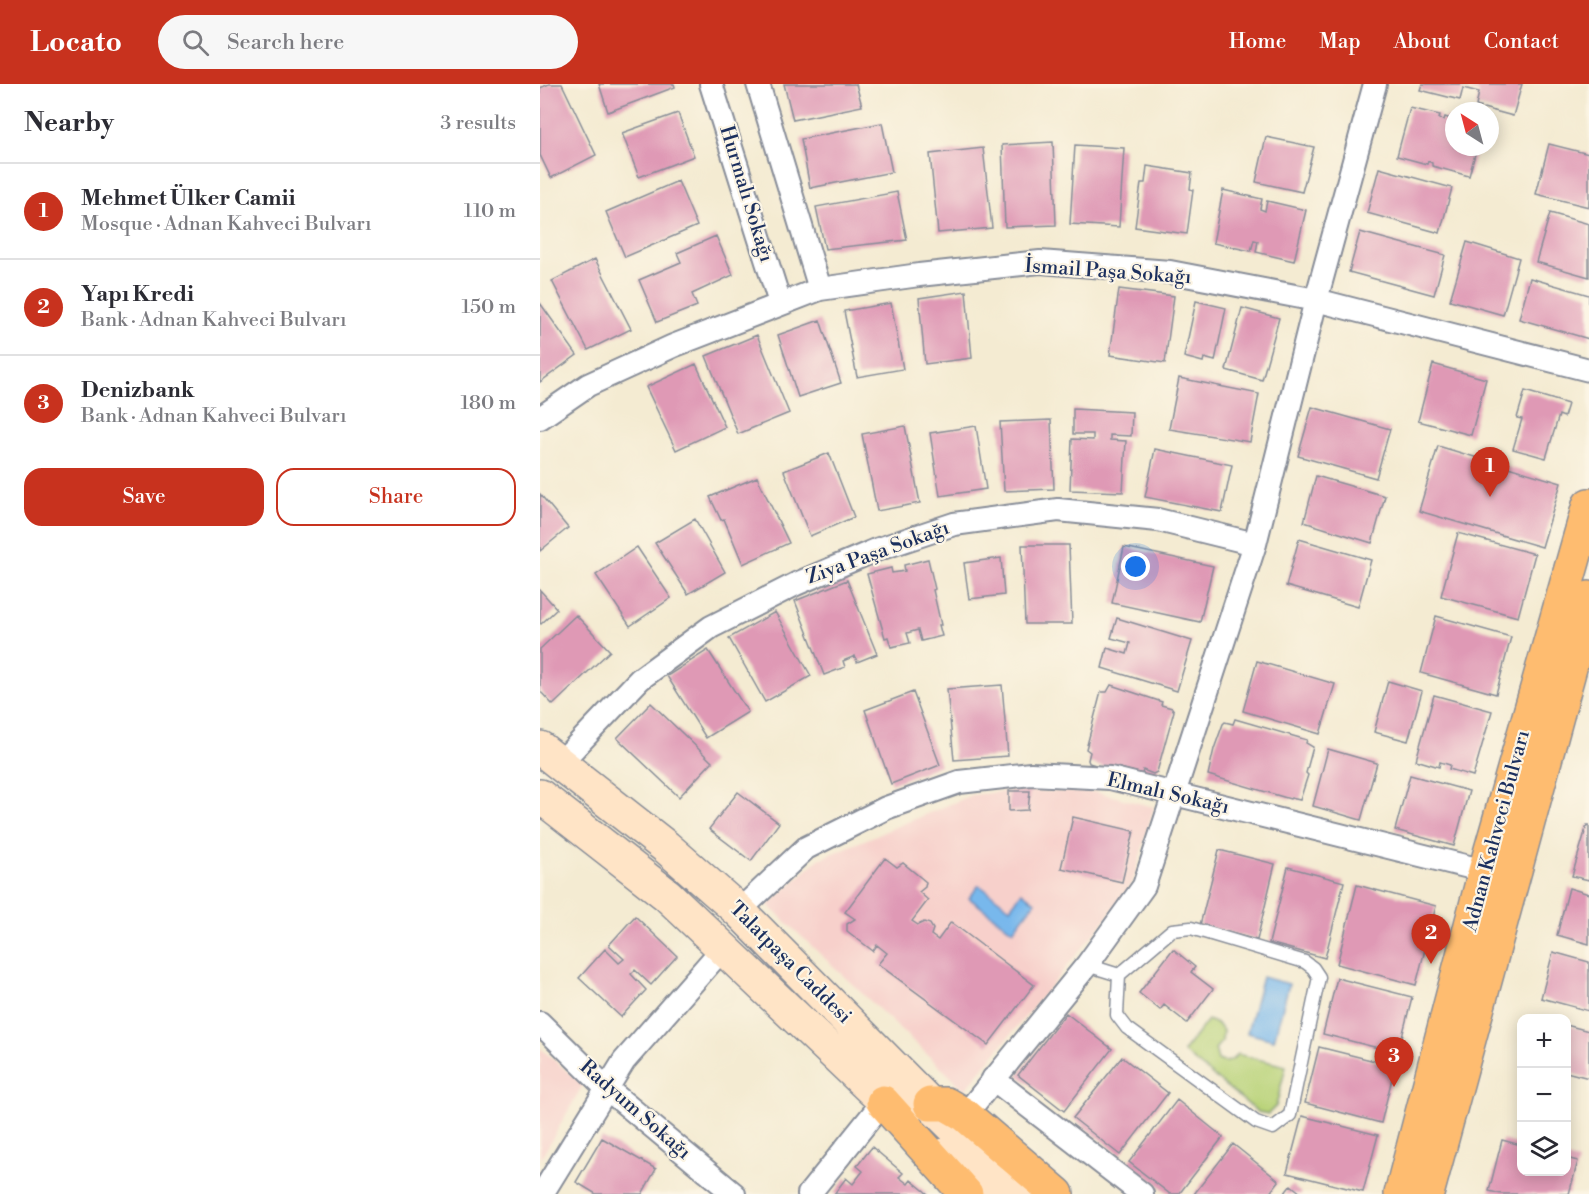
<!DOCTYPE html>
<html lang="en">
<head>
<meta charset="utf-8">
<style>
	body { margin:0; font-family:"Libre Bodoni",serif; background:#f7f7f7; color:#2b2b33 }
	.controls { position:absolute; right:18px; bottom:18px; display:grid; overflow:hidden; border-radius:12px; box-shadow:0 3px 15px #0003 }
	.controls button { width:54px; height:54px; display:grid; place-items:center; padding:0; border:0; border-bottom:2px solid #e1e1e2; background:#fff; color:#2b2b33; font:30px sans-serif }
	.compass { position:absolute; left:905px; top:18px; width:54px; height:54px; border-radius:50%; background:#fff; box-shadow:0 3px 15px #0003; rotate:324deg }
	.you { position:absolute; left:596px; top:483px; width:21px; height:21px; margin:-15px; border:4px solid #fff; border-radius:50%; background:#1a73e8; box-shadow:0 0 0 9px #1a73e833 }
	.badge { display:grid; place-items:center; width:39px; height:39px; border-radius:50%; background:#c8321e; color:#fff; font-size:20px; font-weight:700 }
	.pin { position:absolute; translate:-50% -50px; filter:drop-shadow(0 2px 3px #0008) }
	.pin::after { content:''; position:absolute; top:32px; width:21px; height:18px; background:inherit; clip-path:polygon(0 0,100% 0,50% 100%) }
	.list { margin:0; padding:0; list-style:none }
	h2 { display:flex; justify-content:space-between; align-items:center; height:78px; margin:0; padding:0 24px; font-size:26px }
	h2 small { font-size:20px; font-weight:400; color:#7c7c81 }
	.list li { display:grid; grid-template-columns:39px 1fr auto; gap:18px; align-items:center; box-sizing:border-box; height:96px; padding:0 24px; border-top:2px solid #e1e1e2 }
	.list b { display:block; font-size:22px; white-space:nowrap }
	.list p { margin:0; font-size:20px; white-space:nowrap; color:#7c7c81 }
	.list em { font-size:20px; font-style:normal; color:#7c7c81 }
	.actions { display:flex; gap:12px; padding:18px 24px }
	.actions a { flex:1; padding:14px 0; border:2px solid #c8321e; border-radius:18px; text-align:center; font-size:21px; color:#c8321e }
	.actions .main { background:#c8321e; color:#fff }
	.icon { flex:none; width:33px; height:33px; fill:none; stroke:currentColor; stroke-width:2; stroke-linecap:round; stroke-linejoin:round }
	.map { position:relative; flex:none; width:1049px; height:1110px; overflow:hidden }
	header { display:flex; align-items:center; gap:36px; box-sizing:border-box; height:84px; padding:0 30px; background:#c8321e; color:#fff }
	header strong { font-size:28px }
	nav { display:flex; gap:33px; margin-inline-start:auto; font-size:21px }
	.search { width:420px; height:54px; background:#f7f7f7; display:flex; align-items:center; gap:15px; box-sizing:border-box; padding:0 21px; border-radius:33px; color:#7c7c81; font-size:22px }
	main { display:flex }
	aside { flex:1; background:#fff }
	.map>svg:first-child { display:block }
</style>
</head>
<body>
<header>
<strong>Locato</strong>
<div class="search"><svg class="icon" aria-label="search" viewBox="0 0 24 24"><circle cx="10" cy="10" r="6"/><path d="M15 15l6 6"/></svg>Search here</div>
<nav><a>Home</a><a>Map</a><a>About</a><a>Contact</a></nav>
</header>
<main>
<aside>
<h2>Nearby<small>3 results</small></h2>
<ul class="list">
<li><span class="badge">1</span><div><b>Mehmet Ülker Camii</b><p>Mosque · Adnan Kahveci Bulvarı</p></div><em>110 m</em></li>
<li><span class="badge">2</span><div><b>Yapı Kredi</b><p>Bank · Adnan Kahveci Bulvarı</p></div><em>150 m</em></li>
<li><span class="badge">3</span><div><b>Denizbank</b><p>Bank · Adnan Kahveci Bulvarı</p></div><em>180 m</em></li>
</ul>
<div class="actions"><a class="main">Save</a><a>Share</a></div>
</aside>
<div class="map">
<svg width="1049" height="1110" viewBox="0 0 1049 1110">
	<rect width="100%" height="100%" fill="#fcf5e5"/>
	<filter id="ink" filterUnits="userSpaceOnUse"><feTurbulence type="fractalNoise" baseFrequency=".0167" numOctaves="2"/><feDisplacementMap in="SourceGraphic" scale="12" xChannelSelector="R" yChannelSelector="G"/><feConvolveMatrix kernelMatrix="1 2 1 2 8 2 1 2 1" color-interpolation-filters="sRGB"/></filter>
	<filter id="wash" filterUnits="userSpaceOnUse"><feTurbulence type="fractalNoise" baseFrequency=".008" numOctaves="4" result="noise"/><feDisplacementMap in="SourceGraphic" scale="24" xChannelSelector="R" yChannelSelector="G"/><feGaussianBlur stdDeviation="1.35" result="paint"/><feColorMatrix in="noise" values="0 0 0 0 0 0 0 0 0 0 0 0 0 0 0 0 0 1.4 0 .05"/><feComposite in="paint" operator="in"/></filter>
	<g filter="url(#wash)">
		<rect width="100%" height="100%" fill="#f4ebd2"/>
		<!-- built -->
		<path fill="#f7d0cb" d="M 469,707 L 556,708 L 614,723 L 592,800 L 561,841 L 425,1006 L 228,821 L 279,775 L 432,711 Z
			M 0,964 L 43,1001 L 0,1076 Z"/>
		<!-- green -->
		<path fill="#b9d379" stroke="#6a816c" stroke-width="1.5" d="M 668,936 L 679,941 L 683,947 L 682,957 L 675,965 L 678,976 C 686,980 692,978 697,970 L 746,982 L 736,1022 L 728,1030 L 718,1028 L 643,968 Z"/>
		<!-- water -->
		<path fill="#78b8ec" stroke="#4a74a5" stroke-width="1.5" d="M 439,801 L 470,824 L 482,808 L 495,818 L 473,847 L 429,814 Z
			M 722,893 L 749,900 L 734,956 L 707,949 Z"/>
		<g id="blocks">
			<!-- building -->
			<path fill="#df99b5" d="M 9,0 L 22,0 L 56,71 L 11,94 L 0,71 L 0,4 Z
				M 59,0 L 134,0 L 135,3 L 68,28 Z
				M 244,0 L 316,0 L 322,22 L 253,36 Z
				M 882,0 L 982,0 L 973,32 L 936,22 L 939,8 L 923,4 L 920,16 L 880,6 Z
				M 870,24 L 900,31 L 899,35 L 904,36 L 905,33 L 914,36 L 914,63 L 937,63 L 929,92 L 892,82 L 892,79 L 888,77 L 887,80 L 857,72 Z
				M 138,29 L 154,72 L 99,93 L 82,49 Z
				M 342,39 L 352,88 L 270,104 L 261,55 Z
				M 726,53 L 774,63 L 762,108 L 716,98 Z
				M 513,58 L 516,141 L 465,143 L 462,61 Z
				M 1009,60 L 1049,70 L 1049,123 L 996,110 Z
				M 535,61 L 584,64 L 579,143 L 530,140 Z
				M 443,64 L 452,144 L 398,149 L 390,70 Z
				M 607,82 L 652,89 L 650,105 L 653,106 L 647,150 L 595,143 L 601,99 L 605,99 Z
				M 839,84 L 912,104 L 900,149 L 827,129 Z
				M 138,97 L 157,142 L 85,173 L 66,128 Z
				M 683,106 L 722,115 L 720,125 L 725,127 L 727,117 L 766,126 L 754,177 L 716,168 L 718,157 L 714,156 L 711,167 L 673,159 Z
				M 357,108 L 367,156 L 285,165 L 276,123 Z
				M 1010,129 L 1049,140 L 1049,193 L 996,178 Z
				M 820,148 L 905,171 L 894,211 L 809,188 Z
				M 176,152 L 193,191 L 152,210 L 157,222 L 117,238 L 99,196 L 141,178 L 137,169 Z
				M 927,158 L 979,174 L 963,231 L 910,216 Z
				M 55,175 L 91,245 L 48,266 L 12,197 Z
				M 990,194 L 1049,211 L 1049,255 L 979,235 Z
				M 579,205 L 634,212 L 625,279 L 570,271 Z
				M 426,207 L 432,274 L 385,280 L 379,214 Z
				M 656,217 L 686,224 L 675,277 L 664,274 L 663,278 L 644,273 Z
				M 0,219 L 37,271 L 0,298 Z
				M 351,219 L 363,285 L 317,293 L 304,227 Z
				M 702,224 L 739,234 L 722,296 L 686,286 Z
				M 280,236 L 301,299 L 258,313 L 238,251 Z
				M 217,251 L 249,329 L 198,350 L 166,272 Z
				M 156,280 L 185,343 L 136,366 L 106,303 Z
				M 893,280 L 946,295 L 931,351 L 878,337 Z
				M 639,294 L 719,310 L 710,358 L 629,345 Z
				M 985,307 L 1028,320 L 1024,333 L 1019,331 L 1006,374 L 973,365 L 982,335 L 977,334 Z
				M 772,323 L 850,345 L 836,394 L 758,372 Z
				M 533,325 L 592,328 L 591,352 L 570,351 L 570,356 L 586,357 L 583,408 L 530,406 L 532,355 L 553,356 L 553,350 L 533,350 Z
				M 511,336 L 514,405 L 464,407 L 460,338 Z
				M 365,342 L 380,419 L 337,427 L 322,350 Z
				M 436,342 L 446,405 L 400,412 L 390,349 Z
				M 898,362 L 1021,399 L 1002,463 L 879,427 Z
				M 615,365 L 692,381 L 682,428 L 605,413 Z
				M 289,369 L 314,433 L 270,452 L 244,387 Z
				M 776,392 L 845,412 L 832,459 L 764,438 Z
				M 217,393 L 249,459 L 203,480 L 184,435 L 181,436 L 170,413 Z
				M 0,410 L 28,444 L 0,467 Z
				M 155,435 L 185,488 L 148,510 L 115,459 Z
				M 918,449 L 995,470 L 978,533 L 901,512 Z
				M 759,455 L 831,476 L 818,523 L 746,502 Z
				M 482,461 L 529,461 L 532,540 L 485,540 Z
				M 97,463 L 131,514 L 90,542 L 56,491 Z
				M 584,463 L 673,482 L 660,538 L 572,519 Z
				M 461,474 L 464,511 L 429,515 L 424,479 Z
				M 388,475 L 395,505 L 393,506 L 401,541 L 399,541 L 402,552 L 381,557 L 378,546 L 367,549 L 370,559 L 351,563 L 348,553 L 345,554 L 327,490 L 351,484 L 352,489 L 365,487 L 364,481 Z
				M 307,496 L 337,570 L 317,578 L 315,572 L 303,577 L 305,583 L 284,591 L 255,517 Z
				M 0,506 L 17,525 L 1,540 L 0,539 Z
				M 235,528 L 271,592 L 225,618 L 189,554 Z
				M 36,531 L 70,567 L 13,621 L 0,607 L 0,565 Z
				M 896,532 L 971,553 L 956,610 L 881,589 Z
				M 577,534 L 652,557 L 637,607 L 562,584 L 567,564 L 587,570 L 590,559 L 571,554 Z
				M 168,566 L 208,628 L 166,654 L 127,592 Z
				M 717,577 L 795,600 L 780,650 L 703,627 Z
				M 848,597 L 882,607 L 868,657 L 834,648 Z
				M 462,601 L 468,672 L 414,676 L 407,605 Z
				M 571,601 L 622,618 L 621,621 L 632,624 L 634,627 L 617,688 L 613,690 L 603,686 L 602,690 L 576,683 L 572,686 L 549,679 L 548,676 L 550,668 L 546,665 L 561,608 L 567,608 Z
				M 373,608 L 400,681 L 351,700 L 325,626 Z
				M 894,611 L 952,627 L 933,692 L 909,685 L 910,681 L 900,678 L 899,683 L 876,676 Z
				M 111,619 L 172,678 L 139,713 L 77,654 Z
				M 695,635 L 767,656 L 766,659 L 773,663 L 766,689 L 768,691 L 760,716 L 751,714 L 750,715 L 668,691 L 674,665 L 683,640 L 685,638 L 693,640 Z
				M 788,665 L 837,679 L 821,736 L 773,722 Z
				M 870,691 L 929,707 L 914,762 L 855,746 Z
				M 469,707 L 490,707 L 488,726 L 469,727 Z
				M 198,708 L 239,739 L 211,777 L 169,745 Z
				M 533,733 L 594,747 L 582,798 L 521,784 Z
				M 1047,741 L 1049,741 L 1049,796 L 1032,792 Z
				M 679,766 L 735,780 L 717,856 L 660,841 Z
				M 345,774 L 357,783 L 363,779 L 386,798 L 385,803 L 379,808 L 388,816 L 372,837 L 378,841 L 384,838 L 390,840 L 393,845 L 391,851 L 398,856 L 411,838 L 494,901 L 448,961 L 338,880 L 347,869 L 337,861 L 333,867 L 307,847 L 307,840 L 315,835 L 305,828 Z
				M 748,783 L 804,798 L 785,874 L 729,859 Z
				M 817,801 L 896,822 L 876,901 L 797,880 Z
				M 1029,804 L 1049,810 L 1049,860 L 1017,851 Z
				M 95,832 L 137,872 L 111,901 L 95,886 L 91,890 L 106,906 L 81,933 L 39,894 L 65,865 L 79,879 L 84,875 L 69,861 Z
				M 633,865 L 655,883 L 651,888 L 673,905 L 647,939 L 624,921 L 620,926 L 599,909 Z
				M 1013,868 L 1049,878 L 1049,927 L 1001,914 Z
				M 797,894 L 872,913 L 858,969 L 783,950 Z
				M 526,929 L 572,965 L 524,1027 L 478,991 Z
				M 1026,941 L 1049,947 L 1049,994 L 1026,988 Z
				M 779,963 L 855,982 L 841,1039 L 765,1019 Z
				M 582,973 L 628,1009 L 580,1071 L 533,1034 Z
				M 637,1016 L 683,1053 L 639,1110 L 630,1110 L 589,1078 Z
				M 762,1032 L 838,1051 L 823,1108 L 747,1089 Z
				M 62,1054 L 116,1085 L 102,1110 L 56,1110 L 36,1098 Z
				M 962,1056 L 981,1061 L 981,1088 L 1026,1088 L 1026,1074 L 1038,1077 L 1029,1110 L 961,1110 L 949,1107 Z
				M 693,1060 L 739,1097 L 729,1110 L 654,1110 Z
				M 332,1063 L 363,1089 L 359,1093 L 368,1100 L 371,1096 L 388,1110 L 294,1110 L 306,1094 L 313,1100 L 323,1087 L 317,1082 Z
				M 751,1101 L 762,1110 L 744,1110 Z"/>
		</g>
	</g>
	<g filter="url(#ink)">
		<use href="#blocks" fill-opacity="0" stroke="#888d98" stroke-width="1.5"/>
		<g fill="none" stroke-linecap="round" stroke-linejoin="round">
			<defs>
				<path id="service" d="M 651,844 L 765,878 L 773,884 L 779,893 L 750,1031 L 733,1044 L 716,1038 L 587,944 L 577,931 L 579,891 L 632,846 Z
					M 547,881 L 579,891"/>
				<path id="minor" d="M 171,0 L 240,219
					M 218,0 L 280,205
					M 0,334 L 48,301 L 133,262 L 280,205 L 379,191 L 500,178 L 630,188 L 776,216 L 1049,286
					M 20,679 L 100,595 L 171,543 L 256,500 L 336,466 L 414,440 L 518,426 L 618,436 L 715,460
					M 199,827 L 266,764 L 346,724 L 419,698 L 491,690 L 570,694 L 945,787
					M 0,939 L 66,1004 L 194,1110
					M 453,995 L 602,1110
					M 425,1031 L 547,881 L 604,802 L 715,460 L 776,216 L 835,0
					M 2,1110 L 84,977 L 184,863
					M 269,1110 L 343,1018"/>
				<path id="secondary" d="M 0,664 L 126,763 L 199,827 L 390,1020 L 444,1073 L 485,1110
					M 0,712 L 127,811 L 364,1036
					M 405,1071 L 451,1110"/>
				<path id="primary" d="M 343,1018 L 426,1110
					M 390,1020 L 406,1020 L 425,1031 L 517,1110
					M 861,1110 L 945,787 L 1049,421
					M 887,1110 L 1049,514"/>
			</defs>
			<!-- service casing -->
			<use href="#service" stroke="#888d98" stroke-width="15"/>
			<!-- minor casing -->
			<use href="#minor" stroke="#888d98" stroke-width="26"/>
			<!-- secondary casing -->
			<use href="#secondary" stroke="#888d98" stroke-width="36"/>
			<!-- primary casing -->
			<use href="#primary" stroke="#888d98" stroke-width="36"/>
			<!-- service -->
			<use href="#service" stroke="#fff" stroke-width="12"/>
			<!-- minor -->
			<use href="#minor" stroke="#fff" stroke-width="22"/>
			<!-- secondary -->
			<use href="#secondary" stroke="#ffe4c6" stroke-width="33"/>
			<!-- primary -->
			<use href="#primary" stroke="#febc70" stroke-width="33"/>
		</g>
	</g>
	<g text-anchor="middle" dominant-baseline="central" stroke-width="4.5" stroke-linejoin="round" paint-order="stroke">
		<!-- street labels -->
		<g font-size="20" fill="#1b2f5e" stroke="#fcf5e5">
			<text transform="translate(206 110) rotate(73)">Hurmalı Sokağı</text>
			<text transform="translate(568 188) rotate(4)">İsmail Paşa Sokağı</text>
			<text transform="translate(338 469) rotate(-20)">Ziya Paşa Sokağı</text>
			<text transform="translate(628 710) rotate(13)">Elmalı Sokağı</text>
			<text transform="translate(957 747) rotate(-75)">Adnan Kahveci Bulvarı</text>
			<text transform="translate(250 879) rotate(45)">Talatpaşa Caddesi</text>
			<text transform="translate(95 1026) rotate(41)">Radyum Sokağı</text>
		</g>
	</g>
</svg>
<div class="controls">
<button>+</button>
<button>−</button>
<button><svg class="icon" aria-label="layers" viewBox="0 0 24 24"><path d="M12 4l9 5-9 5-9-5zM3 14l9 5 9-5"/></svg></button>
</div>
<svg class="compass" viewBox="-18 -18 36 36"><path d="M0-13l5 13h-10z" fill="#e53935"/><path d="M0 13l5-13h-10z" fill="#7c7c81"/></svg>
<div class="you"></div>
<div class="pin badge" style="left:950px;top:413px">1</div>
<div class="pin badge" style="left:891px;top:880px">2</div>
<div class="pin badge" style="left:854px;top:1003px">3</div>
</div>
</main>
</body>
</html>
